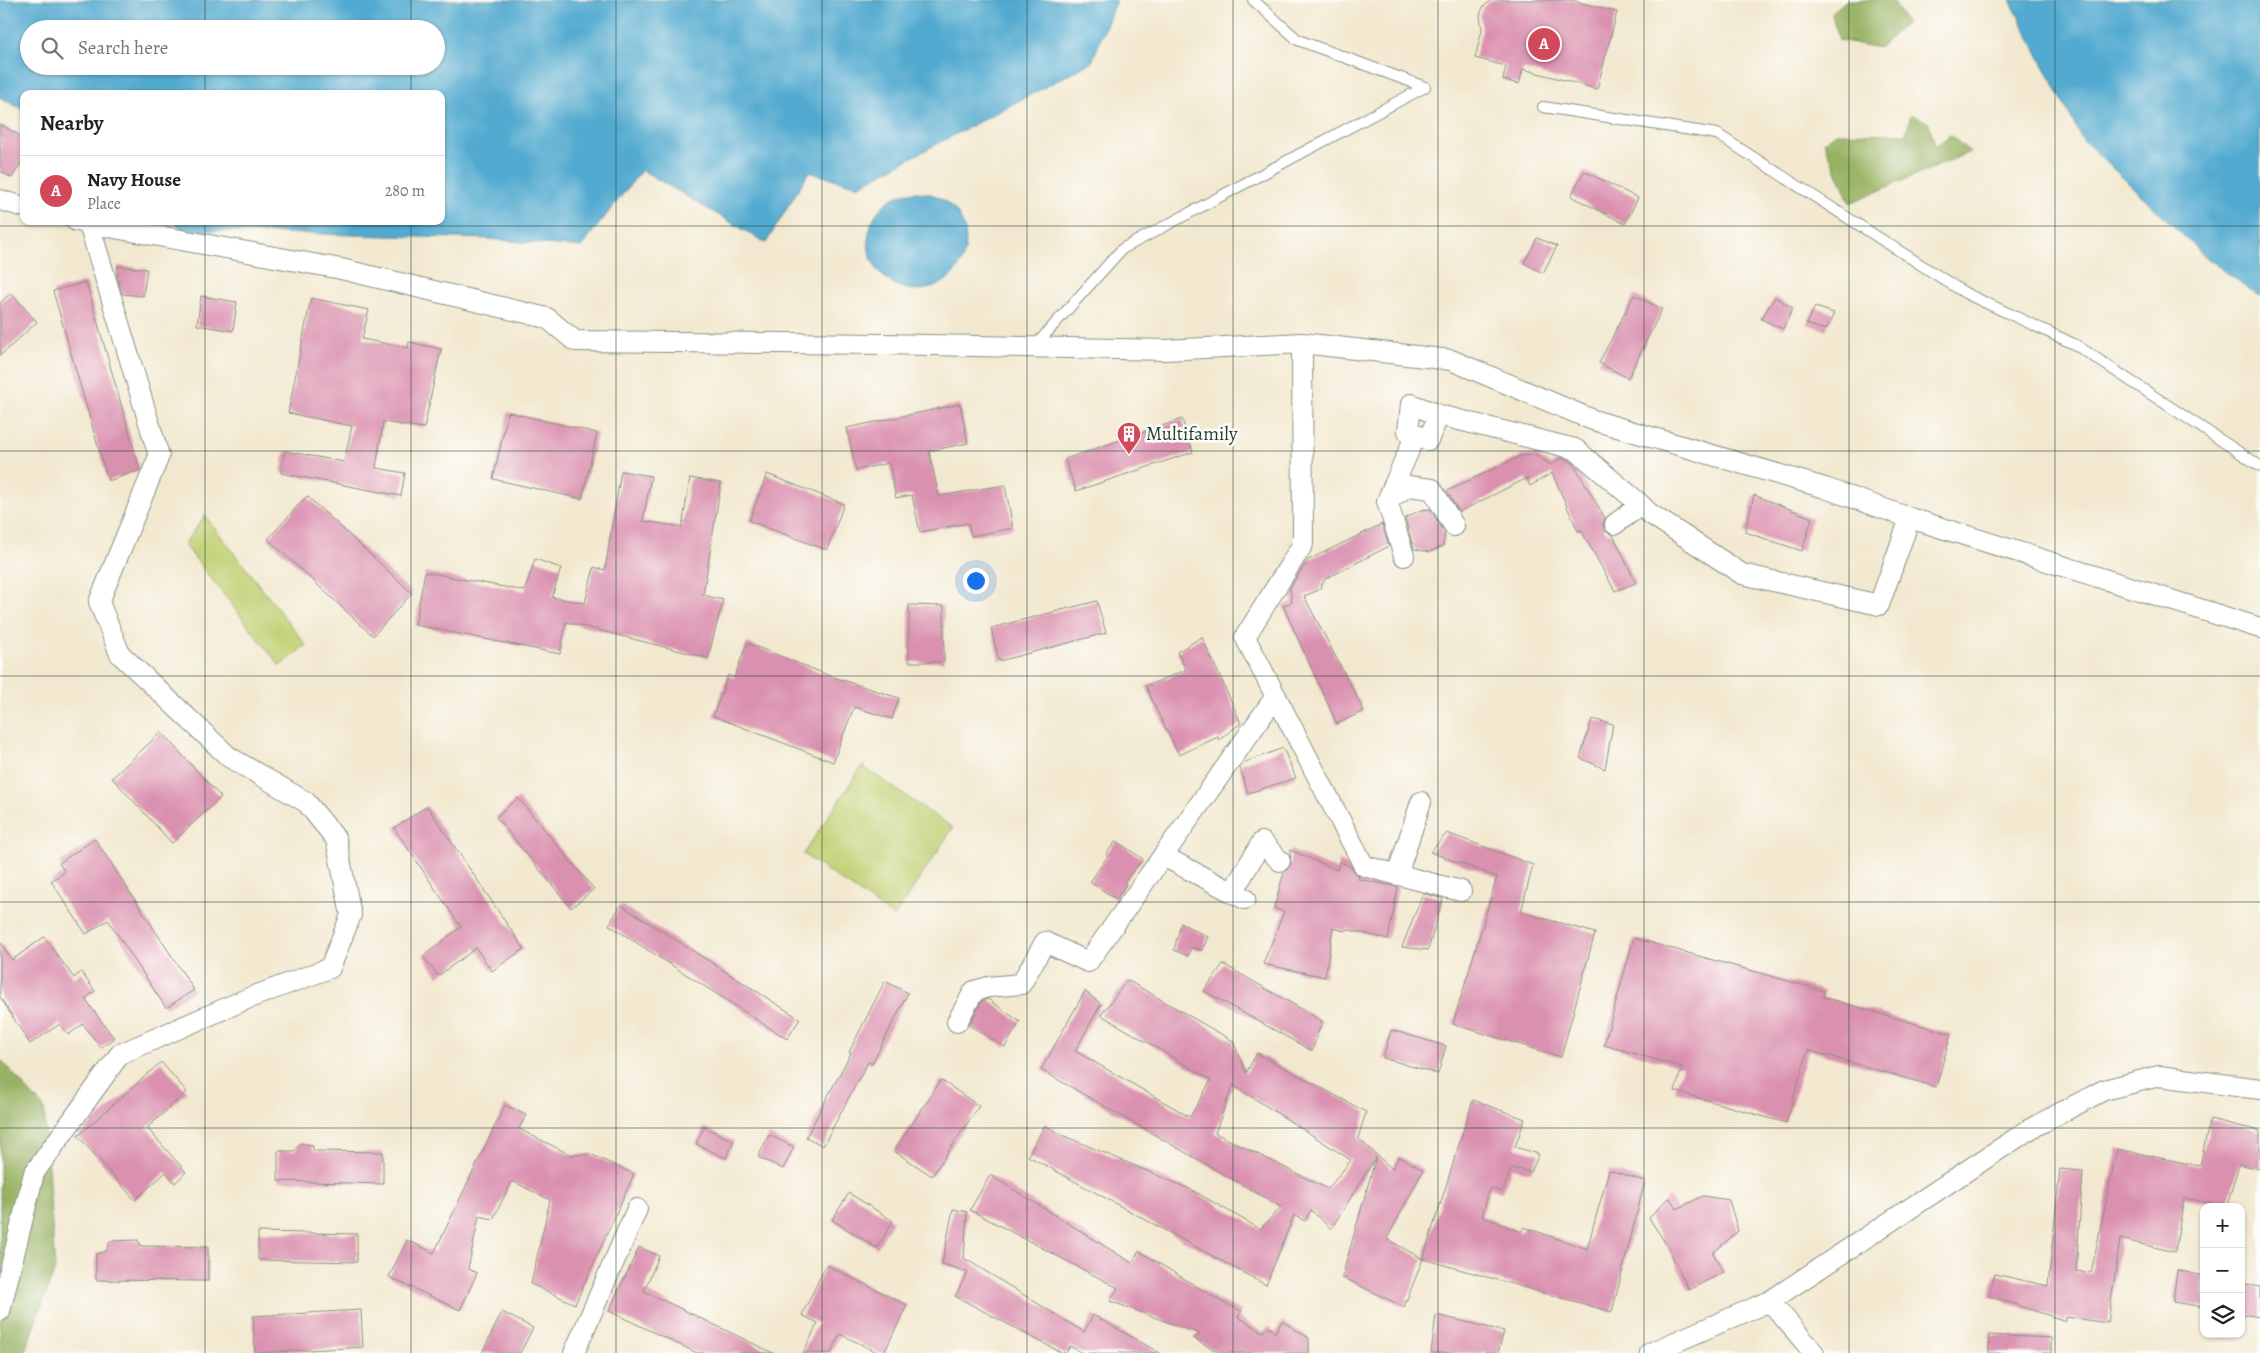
<!DOCTYPE html>
<html lang="en">
<head>
<meta charset="utf-8">
<style>
	body { margin:0; font-family:Alegreya,serif; background:#f6f6f6; color:#222 }
	.controls { position:absolute; right:15px; bottom:15px; display:grid; overflow:hidden; border-radius:10px; box-shadow:0 1px 4px #0004 }
	.controls button { width:45px; height:45px; display:grid; place-items:center; padding:0; border:0; border-bottom:1px solid #e0e0e0; background:#fff; color:#222; font:25px sans-serif }
	.you { position:absolute; left:975px; top:580px; width:18px; height:18px; margin:-12px; border:4px solid #fff; border-radius:50%; background:#1a73e8; box-shadow:0 0 0 8px #1a73e833 }
	.badge { display:grid; place-items:center; width:32px; height:32px; border-radius:50%; background:#d1495b; color:#fff; font-size:16px; font-weight:700 }
	.pin { position:absolute; translate:-50% -50%; border:2px solid #fff; box-shadow:0 1px 5px #0006 }
	.list { margin:0; padding:0; list-style:none }
	h2 { display:flex; justify-content:space-between; align-items:center; height:65px; margin:0; padding:0 20px; font-size:21px }
	h2 small { font-size:16px; font-weight:400; color:#767676 }
	.list li { display:grid; grid-template-columns:32px 1fr auto; gap:15px; align-items:center; box-sizing:border-box; height:70px; padding:0 20px; border-top:1px solid #e0e0e0 }
	.list b { display:block; font-size:19px; white-space:nowrap }
	.list p { margin:0; font-size:16px; white-space:nowrap; color:#767676 }
	.list em { font-size:16px; font-style:normal; color:#767676 }
	.icon { flex:none; width:28px; height:28px; fill:none; stroke:currentColor; stroke-width:2; stroke-linecap:round; stroke-linejoin:round }
	.map { position:relative; flex:none; width:2260px; height:1353px; overflow:hidden }
	.search { position:absolute; background:#fff; box-shadow:0 1px 4px #0004; left:20px; top:20px; width:425px; height:55px; display:flex; align-items:center; gap:12px; box-sizing:border-box; padding:0 18px; border-radius:28px; color:#767676; font-size:19px }
	.panel { position:absolute; background:#fff; box-shadow:0 1px 4px #0004; left:20px; top:90px; width:425px; height:135px; border-radius:10px }
	.map>svg:first-child { display:block }
</style>
</head>
<body>
<div class="map">
<svg width="2260" height="1353" viewBox="0 0 2260 1353">
	<rect width="100%" height="100%" fill="#fdfcf7"/>
	<filter id="ink" filterUnits="userSpaceOnUse"><feTurbulence type="fractalNoise" baseFrequency=".02" numOctaves="2"/><feDisplacementMap in="SourceGraphic" scale="10" xChannelSelector="R" yChannelSelector="G"/><feConvolveMatrix kernelMatrix="1 2 1 2 8 2 1 2 1" color-interpolation-filters="sRGB"/></filter>
	<filter id="wash" filterUnits="userSpaceOnUse"><feTurbulence type="fractalNoise" baseFrequency=".0096" numOctaves="4" result="noise"/><feDisplacementMap in="SourceGraphic" scale="20" xChannelSelector="R" yChannelSelector="G"/><feGaussianBlur stdDeviation="1.12" result="paint"/><feColorMatrix in="noise" values="0 0 0 0 0 0 0 0 0 0 0 0 0 0 0 0 0 1.4 0 .05"/><feComposite in="paint" operator="in"/></filter>
	<g filter="url(#wash)">
		<rect width="100%" height="100%" fill="#f2e8cf"/>
		<!-- green -->
		<path fill="#c0cf71" stroke="#708652" d="M 205,516 L 306,645 L 280,666 L 184,544 Z
			M 862,766 L 953,828 L 894,917 L 803,854 Z"/>
		<!-- forest -->
		<path fill="#98b263" stroke="#5c784c" d="M 1847,0 L 1889,0 L 1895,3 L 1906,23 L 1879,48 L 1839,40 L 1831,13 Z
			M 1911,114 L 1929,123 L 1935,147 L 1950,135 L 1970,152 L 1850,203 L 1824,142 L 1836,133 L 1906,134 Z
			M 0,1059 L 44,1108 L 55,1269 L 25,1351 L 22,1353 L 0,1353 Z"/>
		<!-- water -->
		<path fill="#53aad0" stroke="#397482" fill-rule="evenodd" d="M 0,0 L 1116,0 L 1092,62 L 858,186 L 809,172 L 766,243 L 642,170 L 581,247 L 488,239 L 182,230 L 173,221 L 441,221 L 441,94 L 24,94 L 24,110 L 0,98 ZM 29,29 L 436,29 L 436,66 L 29,66 Z
			M 2010,0 L 2260,0 L 2260,297 L 2207,258 L 2082,139 Z
			M868 241a49 49 0 1 1 98 0a49 49 0 1 1-98 0Z"/>
		<g id="blocks">
			<!-- building -->
			<path fill="#da90af" fill-rule="evenodd" d="M 1492,0 L 1571,0 L 1617,12 L 1597,89 L 1523,69 L 1519,84 L 1503,80 L 1506,66 L 1475,58 L 1482,30 L 1480,15 L 1483,7 Z
				M 0,124 L 24,138 L 24,158 L 12,178 L 0,171 Z
				M 1584,171 L 1638,198 L 1625,224 L 1571,196 Z
				M 1537,238 L 1557,246 L 1543,273 L 1524,263 Z
				M 118,266 L 147,269 L 143,296 L 122,294 L 117,276 Z
				M 86,282 L 140,470 L 108,481 L 53,291 Z
				M 11,293 L 37,322 L 0,356 L 0,303 Z
				M 1634,295 L 1662,309 L 1628,378 L 1599,363 Z
				M 201,296 L 237,302 L 233,331 L 197,325 Z
				M 1775,297 L 1793,308 L 1783,329 L 1761,319 Z
				M 311,298 L 369,310 L 362,339 L 408,348 L 409,342 L 441,349 L 424,428 L 383,422 L 376,468 L 405,473 L 401,496 L 281,473 L 285,451 L 344,462 L 352,426 L 288,413 Z
				M 1815,307 L 1834,313 L 1826,330 L 1806,324 Z
				M 960,404 L 968,443 L 929,451 L 939,496 L 1005,485 L 1013,528 L 971,536 L 968,523 L 920,532 L 912,495 L 896,498 L 889,463 L 856,470 L 847,428 Z
				M 508,412 L 597,433 L 582,499 L 493,479 Z
				M 1182,419 L 1193,452 L 1076,491 L 1065,459 Z
				M 1536,455 L 1551,465 L 1562,458 L 1573,463 L 1605,518 L 1603,525 L 1605,531 L 1613,535 L 1636,583 L 1615,591 L 1581,530 L 1578,531 L 1552,473 L 1530,486 L 1527,478 L 1459,512 L 1447,491 L 1521,456 Z
				M 621,471 L 651,476 L 643,521 L 682,527 L 690,478 L 721,483 L 703,595 L 723,600 L 708,658 L 566,622 L 560,654 L 415,625 L 425,572 L 525,591 L 535,559 L 561,568 L 552,597 L 585,603 L 594,567 L 605,570 Z
				M 767,474 L 844,504 L 827,550 L 749,521 Z
				M 1754,495 L 1812,518 L 1802,551 L 1745,532 Z
				M 307,496 L 412,593 L 373,636 L 268,539 Z
				M 1430,509 L 1445,533 L 1443,546 L 1430,552 L 1414,549 L 1405,518 L 1421,510 Z
				M 1382,524 L 1389,546 L 1325,579 L 1319,590 L 1304,596 L 1364,711 L 1337,724 L 1283,606 L 1292,602 L 1290,588 L 1308,560 Z
				M 1097,601 L 1106,633 L 999,661 L 991,628 Z
				M 909,605 L 944,606 L 944,662 L 909,662 Z
				M 1202,637 L 1241,723 L 1219,740 L 1218,737 L 1179,755 L 1156,709 L 1146,686 L 1186,670 L 1177,652 Z
				M 747,643 L 833,677 L 899,698 L 892,719 L 854,707 L 833,762 L 713,716 L 728,675 L 734,678 Z
				M 1592,719 L 1613,724 L 1605,769 L 1580,758 Z
				M 161,732 L 221,797 L 172,843 L 112,778 Z
				M 1283,748 L 1296,778 L 1248,793 L 1240,768 L 1243,763 Z
				M 518,798 L 594,889 L 571,908 L 496,817 Z
				M 427,806 L 524,949 L 492,971 L 476,948 L 438,976 L 423,956 L 461,927 L 394,828 Z
				M 1447,833 L 1533,865 L 1521,912 L 1595,933 L 1561,1057 L 1453,1024 L 1497,877 L 1430,852 Z
				M 95,839 L 194,990 L 166,1008 L 108,920 L 86,934 L 51,881 L 65,872 L 59,863 Z
				M 1116,841 L 1143,859 L 1124,882 L 1126,884 L 1116,899 L 1090,882 L 1108,856 L 1106,854 Z
				M 1290,850 L 1337,870 L 1339,861 L 1351,867 L 1359,877 L 1358,879 L 1398,887 L 1388,939 L 1346,929 L 1345,931 L 1333,928 L 1325,977 L 1263,964 L 1284,912 L 1274,908 L 1284,872 L 1291,864 Z
				M 1423,893 L 1443,899 L 1428,950 L 1402,947 Z
				M 621,905 L 800,1019 L 787,1039 L 609,925 Z
				M 1181,923 L 1208,937 L 1202,950 L 1191,948 L 1188,956 L 1174,950 Z
				M 44,937 L 74,978 L 81,972 L 95,991 L 85,999 L 114,1038 L 101,1048 L 83,1024 L 68,1035 L 60,1024 L 30,1044 L 0,997 L 0,942 L 12,960 Z
				M 1634,938 L 1824,991 L 1823,997 L 1951,1034 L 1936,1087 L 1808,1050 L 1786,1123 L 1675,1091 L 1682,1067 L 1604,1045 Z
				M 1223,964 L 1322,1021 L 1312,1051 L 1204,991 Z
				M 1127,980 L 1233,1041 L 1246,1073 L 1257,1053 L 1366,1112 L 1358,1138 L 1392,1169 L 1399,1156 L 1423,1170 L 1387,1239 L 1423,1259 L 1404,1307 L 1342,1277 L 1376,1157 L 1331,1229 L 1311,1210 L 1305,1221 L 1294,1215 L 1266,1285 L 1028,1156 L 1045,1125 L 1062,1135 L 1192,1190 L 1260,1229 L 1281,1207 L 1041,1070 L 1085,991 L 1101,1004 L 1075,1051 L 1190,1117 L 1211,1080 L 1101,1015 ZM 1233,1085 L 1351,1160 L 1328,1189 L 1215,1133 Z
				M 885,981 L 908,993 L 872,1064 L 868,1062 L 823,1146 L 806,1137 L 851,1053 L 849,1052 Z
				M 988,999 L 1020,1022 L 1005,1047 L 969,1025 L 982,1001 Z
				M 1391,1030 L 1446,1046 L 1438,1074 L 1383,1058 Z
				M 161,1062 L 187,1092 L 147,1128 L 186,1172 L 175,1183 L 166,1172 L 135,1200 L 78,1136 Z
				M 941,1080 L 979,1106 L 932,1176 L 894,1151 Z
				M 1473,1100 L 1525,1119 L 1515,1147 L 1539,1154 L 1531,1172 L 1512,1168 L 1502,1192 L 1490,1188 L 1482,1216 L 1521,1232 L 1524,1227 L 1587,1249 L 1609,1170 L 1645,1181 L 1612,1312 L 1423,1259 Z
				M 505,1105 L 526,1115 L 519,1129 L 571,1155 L 590,1154 L 634,1174 L 575,1304 L 531,1284 L 550,1200 L 512,1181 L 493,1219 L 479,1216 L 468,1269 L 477,1273 L 460,1310 L 389,1277 L 407,1240 L 434,1253 Z
				M 2210,1119 L 2260,1131 L 2260,1169 L 2239,1164 L 2227,1206 L 2184,1198 L 2175,1252 L 2120,1239 L 2108,1323 L 2066,1317 L 2066,1321 L 1989,1296 L 1995,1274 L 2048,1286 L 2060,1169 L 2083,1171 L 2076,1271 L 2091,1273 L 2117,1149 L 2200,1166 Z
				M 704,1127 L 734,1141 L 726,1158 L 696,1144 Z
				M 769,1135 L 794,1147 L 783,1169 L 758,1157 Z
				M 300,1143 L 312,1145 L 314,1151 L 383,1152 L 383,1184 L 278,1181 L 278,1151 L 295,1151 Z
				M 990,1175 L 1132,1263 L 1139,1251 L 1220,1301 L 1242,1311 L 1238,1317 L 1263,1332 L 1269,1326 L 1275,1333 L 1282,1321 L 1309,1338 L 1309,1353 L 1220,1353 L 1193,1338 L 1200,1334 L 1110,1301 L 1118,1288 L 970,1210 Z
				M 849,1193 L 893,1221 L 877,1248 L 832,1220 Z
				M 1703,1196 L 1729,1200 L 1738,1231 L 1713,1253 L 1724,1272 L 1689,1290 L 1666,1244 L 1649,1218 L 1669,1197 L 1677,1209 Z
				M 953,1209 L 967,1212 L 964,1258 L 1084,1332 L 1093,1315 L 1160,1353 L 1082,1353 L 1070,1346 L 1066,1353 L 1062,1353 L 955,1296 L 968,1272 L 942,1264 Z
				M 258,1232 L 357,1234 L 357,1262 L 258,1260 Z
				M 138,1240 L 141,1246 L 208,1247 L 208,1281 L 96,1280 L 96,1254 L 106,1251 L 110,1241 Z
				M 639,1247 L 659,1256 L 644,1291 L 773,1353 L 697,1353 L 609,1311 Z
				M 826,1265 L 907,1305 L 884,1353 L 879,1353 L 840,1334 L 831,1353 L 803,1353 L 818,1323 L 802,1315 Z
				M 2177,1270 L 2204,1276 L 2204,1307 L 2173,1302 Z
				M 2241,1283 L 2260,1287 L 2260,1317 L 2241,1314 Z
				M 361,1310 L 363,1347 L 255,1353 L 253,1316 Z
				M 502,1312 L 533,1328 L 520,1353 L 482,1353 Z
				M 1436,1315 L 1504,1331 L 1498,1353 L 1431,1353 Z
				M 1989,1335 L 2051,1338 L 2051,1353 L 1989,1353 Z"/>
		</g>
	</g>
	<g filter="url(#ink)">
		<use href="#blocks" fill-opacity="0" stroke="#889282" stroke-width="1"/>
		<g fill="none" stroke-linecap="round" stroke-linejoin="round">
			<defs>
				<path id="lane" d="M 1543,107 L 1717,134 L 1965,293 L 2076,345 L 2260,466
					M 1034,347 L 1122,249 L 1425,87 L 1298,40 L 1253,0"/>
				<path id="street" d="M 0,200 L 24,207
					M 76,221 L 341,269 L 547,318 L 575,341 L 883,344 L 1165,350 L 1302,343 L 1451,360 L 1593,420 L 1825,488 L 1910,518 L 2260,628
					M 1302,343 L 1303,544 L 1245,637 L 1364,866 L 1461,891
					M 1439,415 L 1428,440 L 1408,431 L 1411,404 L 1439,415 L 1575,449 L 1641,505
					M 1387,501 L 1408,486 L 1432,489 L 1454,526
					M 1615,524 L 1641,505 L 1649,513 L 1742,574 L 1879,605 L 1910,518
					M 1404,556 L 1387,501 L 1416,434
					M 1163,856 L 1245,899
					M 1397,875 L 1421,802
					M 1232,893 L 1262,842 L 1280,861
					M 957,1022 L 974,991 L 988,987 L 1021,984 L 1045,942 L 1088,962 L 1276,696
					M 1770,1301 L 2030,1129 L 2104,1090 L 2159,1076 L 2260,1089
					M 0,1311 L 34,1173 L 120,1054 L 249,998 L 330,968 L 351,915 L 336,839 L 306,802 L 229,757 L 120,654 L 99,602 L 159,456 L 89,224
					M 574,1353 L 637,1209
					M 1650,1353 L 1770,1301 L 1814,1353"/>
			</defs>
			<!-- lane casing -->
			<use href="#lane" stroke="#889282" stroke-width="12"/>
			<!-- street casing -->
			<use href="#street" stroke="#889282" stroke-width="22"/>
			<!-- lane -->
			<use href="#lane" stroke="#fff" stroke-width="10"/>
			<!-- street -->
			<use href="#street" stroke="#fff" stroke-width="20"/>
		</g>
	</g>
	<!-- grid -->
	<path fill="none" stroke="#1f3d34" stroke-width="1" stroke-opacity="0.55" d="M 205,0 L 205,29M 411,0 L 411,29M 616,0 L 616,1353M 822,0 L 822,1353M 1027,0 L 1027,1353M 1233,0 L 1233,1353M 1438,0 L 1438,1353M 1644,0 L 1644,1353M 1849,0 L 1849,1353M 2055,0 L 2055,1353M 205,66 L 205,94M 411,66 L 411,94M 205,221 L 205,1353M 411,221 L 411,1353M 0,226 L 2260,226M 0,451 L 2260,451M 0,676 L 2260,676M 0,902 L 2260,902M 0,1128 L 2260,1128"/>
	<!-- icons -->
	<defs>
		<symbol id="building-pin" viewBox="-11 -11 22 30"><path d="M0 17L-7.5 6A9.5 9.5 0 1 1 7.5 6Z" fill="#d1495b" stroke="#fdfcf7"/><path d="M-4-6H4V6H1V3H-1V6H-4ZM-2.5-4.3h1.7v1.8h-1.7ZM.8-4.3h1.7v1.8H.8ZM-2.5-1h1.7V.8h-1.7ZM.8-1h1.7V.8H.8Z" fill="#fff"/></symbol>
	</defs>
	<g fill-rule="evenodd">
		<use href="#building-pin" x="1115" y="420" width="28" height="38"/>
	</g>
	<g text-anchor="middle" dominant-baseline="central" stroke-width="5" stroke-linejoin="round" paint-order="stroke">
		<!-- poi labels -->
		<g font-size="19" fill="#1f3d34" stroke="#fdfcf7" text-anchor="start">
			<text x="1146" y="434">Multifamily</text>
		</g>
	</g>
</svg>
<div class="controls">
<button>+</button>
<button>−</button>
<button><svg class="icon" aria-label="layers" viewBox="0 0 24 24"><path d="M12 4l9 5-9 5-9-5zM3 14l9 5 9-5"/></svg></button>
</div>
<div class="you"></div>
<div class="pin badge" style="left:1544px;top:44px">A</div>
<div class="search"><svg class="icon" aria-label="search" viewBox="0 0 24 24"><circle cx="10" cy="10" r="6"/><path d="M15 15l6 6"/></svg>Search here</div>
<section class="panel">
<h2>Nearby<small></small></h2>
<ul class="list">
<li><span class="badge">A</span><div><b>Navy House</b><p>Place</p></div><em>280 m</em></li>
</ul>
</section>
</div>
</body>
</html>
